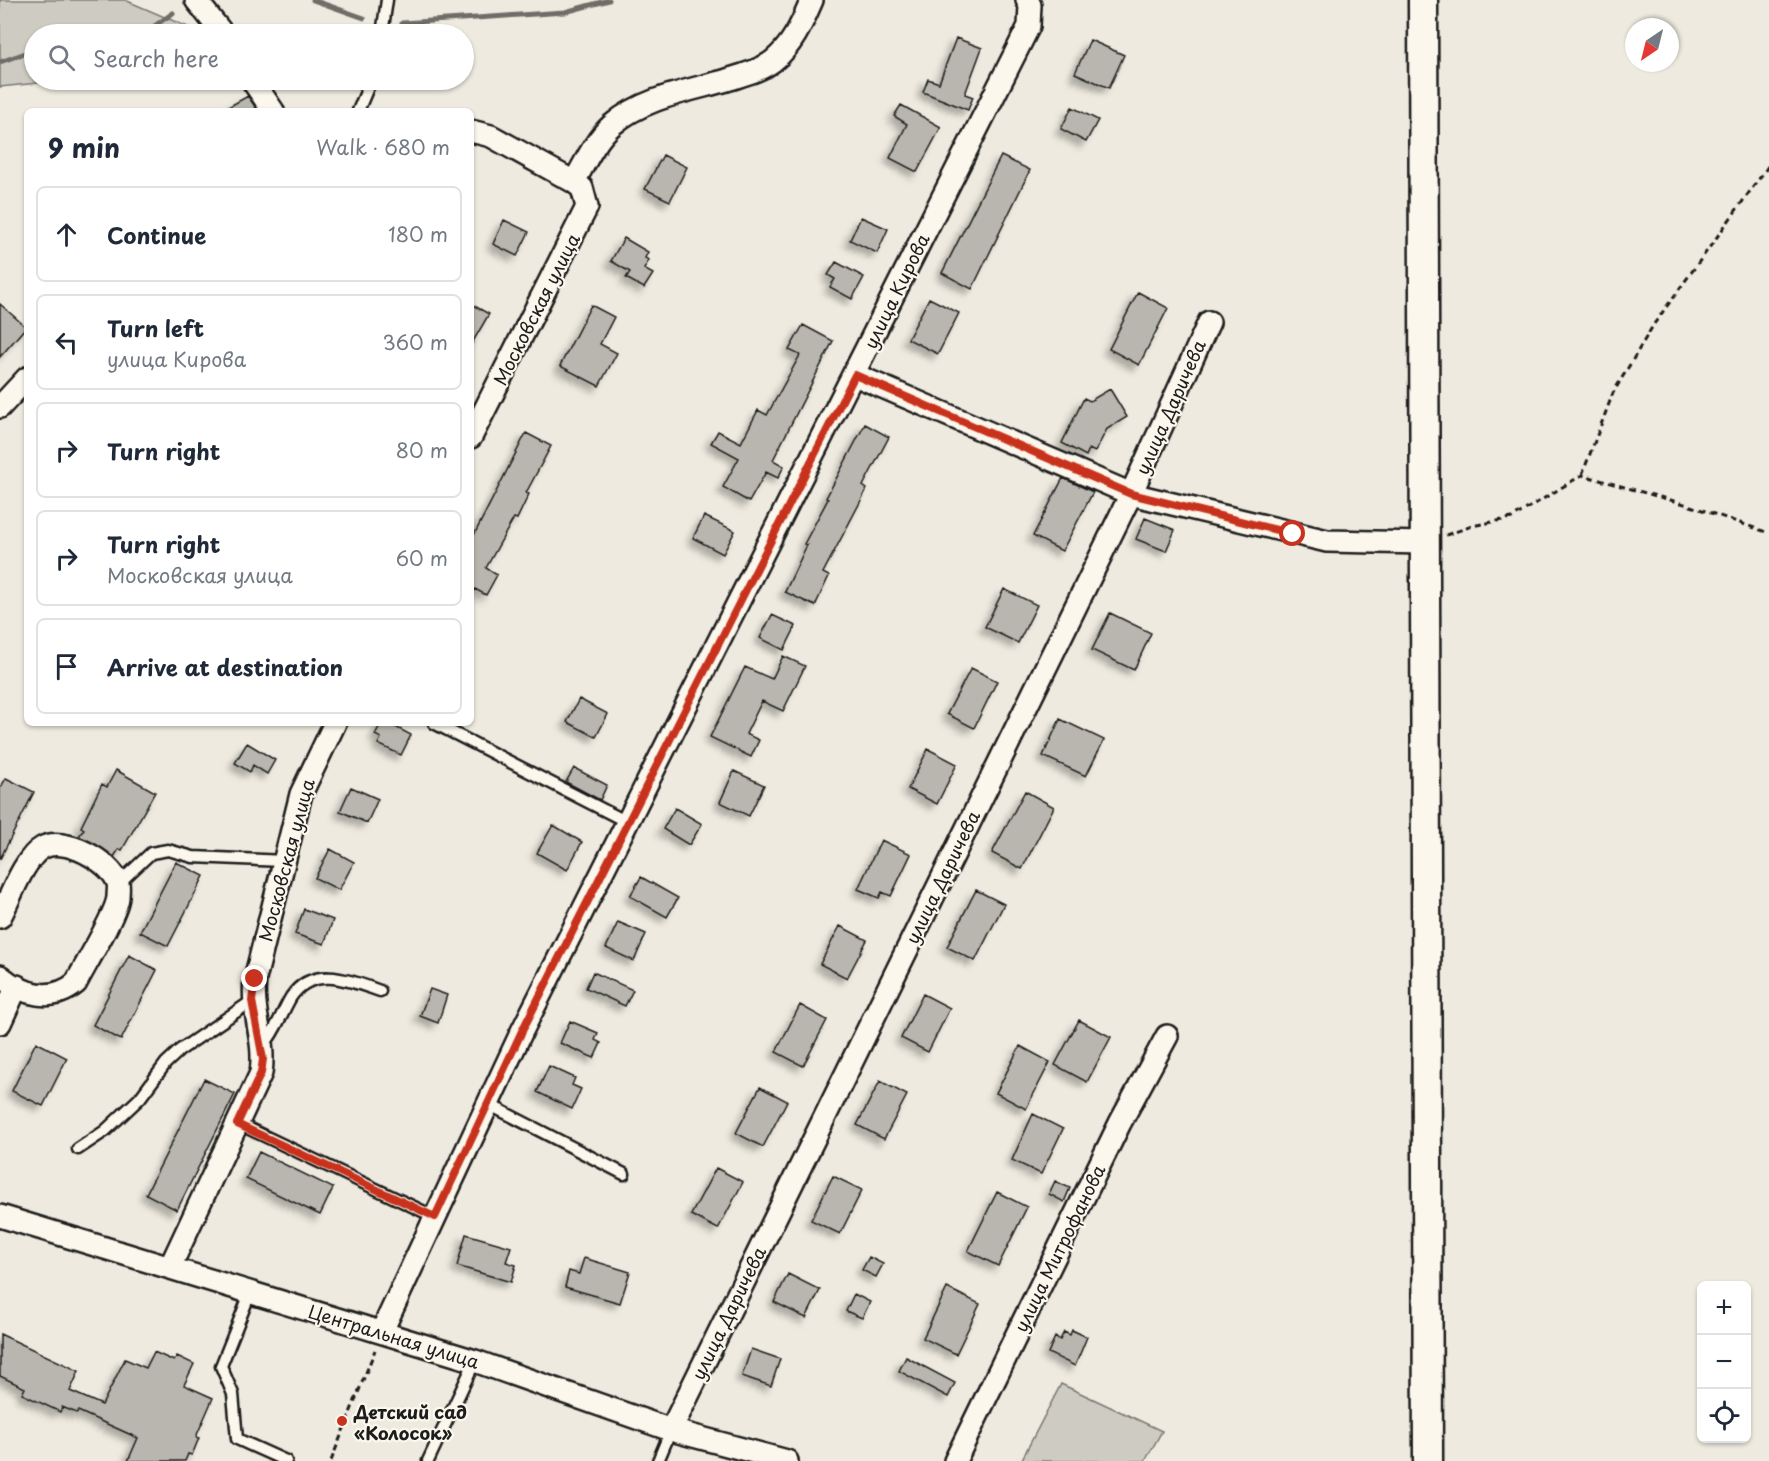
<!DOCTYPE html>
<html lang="en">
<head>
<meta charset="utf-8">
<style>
	body { margin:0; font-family:"Playpen Sans",sans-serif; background:#f2f2f3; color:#1f2937 }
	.controls { position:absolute; right:18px; bottom:18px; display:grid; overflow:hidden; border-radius:9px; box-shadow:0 2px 4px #0004 }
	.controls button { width:54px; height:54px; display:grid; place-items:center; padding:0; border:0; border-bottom:2px solid #e0e1e3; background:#fff; color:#1f2937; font:30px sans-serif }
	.compass { position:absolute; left:1625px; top:18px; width:54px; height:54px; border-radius:50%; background:#fff; box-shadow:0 2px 4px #0004; rotate:215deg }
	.stop { position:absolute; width:18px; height:18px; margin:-14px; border:4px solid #c8321e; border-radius:50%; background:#fff }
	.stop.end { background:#c8321e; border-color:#fff; box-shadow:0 2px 6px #0008 }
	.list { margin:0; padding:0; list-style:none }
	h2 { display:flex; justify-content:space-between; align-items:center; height:78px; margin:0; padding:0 24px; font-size:26px }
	h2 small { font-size:20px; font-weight:400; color:#747a83 }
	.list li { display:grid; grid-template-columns:39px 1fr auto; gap:18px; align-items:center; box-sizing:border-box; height:96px; margin:0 12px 12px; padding:0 12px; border:2px solid #e0e1e3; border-radius:9px }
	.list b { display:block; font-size:22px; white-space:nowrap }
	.list p { margin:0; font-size:20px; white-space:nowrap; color:#747a83 }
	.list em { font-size:20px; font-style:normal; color:#747a83 }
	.icon { flex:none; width:33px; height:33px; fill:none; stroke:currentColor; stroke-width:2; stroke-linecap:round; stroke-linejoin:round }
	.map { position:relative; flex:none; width:1769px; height:1461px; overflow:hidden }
	.search { position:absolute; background:#fff; box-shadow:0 2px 4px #0004; left:24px; top:24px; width:450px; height:66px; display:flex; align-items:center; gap:15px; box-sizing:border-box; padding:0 21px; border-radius:33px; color:#747a83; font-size:22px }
	.panel { position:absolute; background:#fff; box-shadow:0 2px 4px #0004; left:24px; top:108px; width:450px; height:618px; border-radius:9px }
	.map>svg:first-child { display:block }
</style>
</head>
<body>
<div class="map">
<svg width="1769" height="1461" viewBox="0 0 1769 1461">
	<defs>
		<filter id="shadow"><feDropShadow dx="-5.5" dy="5.5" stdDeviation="3" flood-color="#0004"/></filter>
	</defs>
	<rect width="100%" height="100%" fill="#eeeadf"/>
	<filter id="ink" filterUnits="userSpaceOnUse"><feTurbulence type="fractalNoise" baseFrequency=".0167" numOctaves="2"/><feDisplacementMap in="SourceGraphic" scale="12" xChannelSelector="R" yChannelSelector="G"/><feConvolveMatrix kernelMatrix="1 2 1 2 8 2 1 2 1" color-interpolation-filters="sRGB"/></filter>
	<g filter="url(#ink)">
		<!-- green -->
		<path fill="#ceccc2" stroke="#75746f" stroke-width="1.5" d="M 0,0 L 125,0 L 188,27 L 182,34 L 34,34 L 34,80 L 67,80 L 0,87 Z
			M 1061,1384 L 1162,1431 L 1145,1461 L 1021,1461 Z"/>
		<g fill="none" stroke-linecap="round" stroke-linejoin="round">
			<!-- stream -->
			<path stroke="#6f6d69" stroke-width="5" d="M 313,0 L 364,18
				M 402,23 L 565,12 L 609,0
				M 129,34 L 143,34 L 173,13
				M 0,62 L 34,50"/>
		</g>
		<!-- building -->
		<path fill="#b9b6af" stroke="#1c1c1c" stroke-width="1.5" filter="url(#shadow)" d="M 956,38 L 982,48 L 965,94 L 973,97 L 968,110 L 923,92 L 928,79 L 939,83 Z
			M 1090,40 L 1124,55 L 1109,88 L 1075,73 Z
			M 248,96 L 258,111 L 221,111 Z
			M 901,105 L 941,127 L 917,172 L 890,158 L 907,124 L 894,116 Z
			M 1072,107 L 1098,120 L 1086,142 L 1061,129 Z
			M 663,155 L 687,167 L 670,201 L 645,189 Z
			M 1001,156 L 1030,170 L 972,289 L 942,273 Z
			M 861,217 L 888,229 L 877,253 L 850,240 Z
			M 504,220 L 529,232 L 517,256 L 493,244 Z
			M 624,238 L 648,252 L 645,258 L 649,260 L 644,269 L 653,274 L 644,288 L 626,278 L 630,272 L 611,261 Z
			M 836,262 L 864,277 L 852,299 L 830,287 L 835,279 L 828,275 Z
			M 1138,292 L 1168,308 L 1139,365 L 1109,349 Z
			M 929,298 L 959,313 L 938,354 L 908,339 Z
			M 0,304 L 26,327 L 0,357 Z
			M 471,304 L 489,314 L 471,345 Z
			M 591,305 L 614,317 L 600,344 L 617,353 L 599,386 L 560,366 Z
			M 803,325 L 833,341 L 773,460 L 784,466 L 778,478 L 766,472 L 749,502 L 723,487 L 739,458 L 711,443 L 718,431 L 741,443 L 758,410 L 767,415 L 800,355 L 789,350 Z
			M 1110,389 L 1127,417 L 1107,429 L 1095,452 L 1089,449 L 1086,456 L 1062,443 L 1084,398 L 1090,401 Z
			M 865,424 L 889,437 L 863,486 L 867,489 L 823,573 L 829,576 L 815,606 L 785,592 L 807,545 L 804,544 L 828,499 L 826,498 Z
			M 526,433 L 551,446 L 526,493 L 529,494 L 517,519 L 514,518 L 486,568 L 497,575 L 486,595 L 475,589 L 471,596 L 471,541 Z
			M 1063,478 L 1093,492 L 1062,551 L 1033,536 Z
			M 704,516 L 735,531 L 723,554 L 693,538 Z
			M 1145,518 L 1175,530 L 1166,551 L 1136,539 Z
			M 1004,589 L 1037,605 L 1018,643 L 985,627 Z
			M 1110,613 L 1151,633 L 1134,670 L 1092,650 Z
			M 772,615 L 796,626 L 784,650 L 760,638 Z
			M 783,656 L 805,666 L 783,711 L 762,701 L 746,734 L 759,740 L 751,757 L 710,737 L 745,667 L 772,679 Z
			M 971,668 L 997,681 L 974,728 L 947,714 Z
			M 579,699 L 608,714 L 596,737 L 567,722 Z
			M 1060,719 L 1104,740 L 1086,776 L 1043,756 Z
			M 381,723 L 388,723 L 411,735 L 401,755 L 378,744 L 381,738 L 375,735 Z
			M 247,743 L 275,760 L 267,774 L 253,765 L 250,772 L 235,763 Z
			M 928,749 L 957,764 L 937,804 L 908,789 Z
			M 574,768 L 607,785 L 600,800 L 566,782 Z
			M 116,770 L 155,792 L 122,850 L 119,849 L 114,857 L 79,836 L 84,829 L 81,827 L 102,784 L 107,787 Z
			M 734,771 L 764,785 L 749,816 L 720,802 Z
			M 6,778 L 34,792 L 0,859 L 0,789 Z
			M 351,787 L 378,799 L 367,823 L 340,811 Z
			M 1025,791 L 1054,807 L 1022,869 L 992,853 Z
			M 675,808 L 702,824 L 689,845 L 663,829 Z
			M 553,825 L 582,842 L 567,870 L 537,853 Z
			M 881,840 L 911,854 L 891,896 L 882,892 L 879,898 L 858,889 Z
			M 330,849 L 354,862 L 339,890 L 315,878 Z
			M 176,862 L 204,876 L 168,946 L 140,932 Z
			M 641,877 L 678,898 L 667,917 L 630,896 Z
			M 976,890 L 1004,904 L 975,961 L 947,947 Z
			M 304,909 L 333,920 L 324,944 L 295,934 Z
			M 618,922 L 646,934 L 634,961 L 606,948 Z
			M 840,926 L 867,940 L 847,978 L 820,964 Z
			M 129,955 L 157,970 L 121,1040 L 93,1025 Z
			M 593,972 L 633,990 L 625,1006 L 586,988 Z
			M 430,989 L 447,995 L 438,1023 L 420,1016 Z
			M 923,994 L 950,1008 L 928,1052 L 901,1038 Z
			M 800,1005 L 827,1020 L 803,1066 L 776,1052 Z
			M 1079,1020 L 1111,1037 L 1087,1082 L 1055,1065 Z
			M 570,1021 L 598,1033 L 595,1040 L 601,1043 L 594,1058 L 560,1043 Z
			M 36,1042 L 67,1058 L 43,1106 L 12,1091 Z
			M 1020,1046 L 1050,1062 L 1026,1109 L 996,1093 Z
			M 549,1066 L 575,1078 L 572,1085 L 581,1089 L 572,1109 L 537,1092 Z
			M 204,1079 L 235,1094 L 177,1210 L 146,1194 Z
			M 880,1081 L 907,1095 L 884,1139 L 857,1125 Z
			M 760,1087 L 787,1101 L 763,1147 L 736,1133 Z
			M 1033,1114 L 1063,1129 L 1041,1174 L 1012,1160 Z
			M 259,1152 L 333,1188 L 320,1215 L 246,1179 Z
			M 716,1168 L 743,1182 L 718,1229 L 691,1215 Z
			M 833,1176 L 862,1190 L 840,1234 L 811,1220 Z
			M 1055,1181 L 1070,1188 L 1064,1202 L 1049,1194 Z
			M 997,1192 L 1027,1207 L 998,1266 L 968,1251 Z
			M 466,1234 L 511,1247 L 506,1262 L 516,1265 L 511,1282 L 457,1266 Z
			M 869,1257 L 883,1264 L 876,1277 L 862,1270 Z
			M 584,1258 L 630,1272 L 620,1303 L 565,1287 L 569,1271 L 579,1274 Z
			M 788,1274 L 820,1290 L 806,1318 L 774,1302 Z
			M 947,1288 L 980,1304 L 956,1354 L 923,1338 Z
			M 854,1294 L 870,1302 L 862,1318 L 846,1311 Z
			M 1072,1330 L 1087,1337 L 1075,1366 L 1048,1353 L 1055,1337 L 1060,1340 L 1064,1332 L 1070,1335 Z
			M 0,1334 L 79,1371 L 70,1391 L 102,1405 L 125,1359 L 146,1368 L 154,1352 L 174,1361 L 177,1356 L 194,1364 L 184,1385 L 213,1398 L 196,1437 L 199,1438 L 192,1455 L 188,1454 L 185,1461 L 128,1461 L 138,1438 L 78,1411 L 77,1413 L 62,1407 L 60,1412 L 22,1394 L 25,1388 L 0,1376 Z
			M 751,1349 L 780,1359 L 771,1386 L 742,1376 Z
			M 906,1357 L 955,1383 L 948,1397 L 899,1371 Z"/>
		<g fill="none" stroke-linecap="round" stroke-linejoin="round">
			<defs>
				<path id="lane" d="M 382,34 L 387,0
					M 358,111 L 371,80
					M 434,723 L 629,823
					M 118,884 L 151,853 L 168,850 L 193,857 L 284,861
					M 263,1046 C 276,1031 281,1014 291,997 C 313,964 351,981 380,991
					M 488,1104 L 624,1174
					M 237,1123 L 435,1217
					M 78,1149 L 105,1131 L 140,1098 L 166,1063 L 180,1050 L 252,1001
					M 251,1291 L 221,1366 L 233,1394 L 237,1439 L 286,1461
					M 428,1461 L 475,1361
					M 658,1461 L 671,1430"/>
				<path id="street" d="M 196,0 L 223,34
					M 252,80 L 273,111
					M 471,131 L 491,136 L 574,182 L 582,188 L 587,207 L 471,437
					M 574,182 C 585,163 595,140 612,125 C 643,98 688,91 727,80 C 742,75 760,71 773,61 C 793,45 802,23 812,0
					M 855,375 L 1131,494 L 1327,541 L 1424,543
					M 0,407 L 27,378
					M 0,917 C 10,899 24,858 42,848 C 63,835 111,861 118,883 C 119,887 118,893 118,897 C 117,913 85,965 76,983 C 52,1003 23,995 0,976
					M 0,1023 L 17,986
					M 0,1216 L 475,1361 L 671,1430 L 787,1461
					M 170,1267 L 261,1073 C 266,1039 251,1013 255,979 L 301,794 L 335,723
					M 382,1331 L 522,1031 L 1029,26 L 1030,5 L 1027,0
					M 671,1430 L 1131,494 L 1209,322
					M 955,1461 L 1120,1123 L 1167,1036"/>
				<path id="secondary" d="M 1423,0 L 1428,1461"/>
			</defs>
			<!-- lane casing -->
			<use href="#lane" stroke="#1c1c1c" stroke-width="15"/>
			<!-- street casing -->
			<use href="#street" stroke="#1c1c1c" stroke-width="26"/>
			<!-- secondary casing -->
			<use href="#secondary" stroke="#1c1c1c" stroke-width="33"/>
			<!-- path -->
			<path stroke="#1c1c1c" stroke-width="3" stroke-dasharray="6 4.5" stroke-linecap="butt" d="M 1582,475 L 1613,393 L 1654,324 L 1769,165
				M 1446,535 L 1472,526 L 1512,518 L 1582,475 L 1688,505 L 1769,533
				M 331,1461 L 375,1350"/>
			<!-- lane -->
			<use href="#lane" stroke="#fbf7ec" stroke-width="10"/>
			<!-- street -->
			<use href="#street" stroke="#fbf7ec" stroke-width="21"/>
			<!-- secondary -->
			<use href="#secondary" stroke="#fbf7ec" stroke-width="28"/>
		</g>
	</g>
	<g fill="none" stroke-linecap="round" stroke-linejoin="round" filter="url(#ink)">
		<!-- route -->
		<path stroke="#c8321e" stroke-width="8" d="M 255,979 L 252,1001 L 263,1059 L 261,1073 L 237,1124 L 435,1217 L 522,1031 L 855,375 L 1131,494 L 1293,534"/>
	</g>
	<!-- markers -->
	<circle fill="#c8321e" stroke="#fbf7ec" stroke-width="2" cx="342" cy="1421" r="6"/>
	<g text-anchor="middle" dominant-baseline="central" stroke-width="4.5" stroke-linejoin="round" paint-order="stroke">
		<!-- street labels -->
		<g font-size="18" fill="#1c1c1c" stroke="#fbf7ec">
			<text transform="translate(896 291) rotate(-64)">улица Кирова</text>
			<text transform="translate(536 309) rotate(-63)">Московская улица</text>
			<text transform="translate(1170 407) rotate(-66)">улица Даричева</text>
			<text transform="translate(286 860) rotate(-75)">Московская улица</text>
			<text transform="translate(942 877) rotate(-64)">улица Даричева</text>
			<text transform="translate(1059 1248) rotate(-64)">улица Митрофанова</text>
			<text transform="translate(728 1313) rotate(-64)">улица Даричева</text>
			<text transform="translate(394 1336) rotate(17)">Центральная улица</text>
		</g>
		<!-- poi labels -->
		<g font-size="18" font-weight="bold" fill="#1c1c1c" stroke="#fbf7ec" text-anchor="start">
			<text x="354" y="1411">Детский сад<tspan x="354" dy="21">«Колосок»</tspan></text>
		</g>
	</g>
</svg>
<div class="controls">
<button>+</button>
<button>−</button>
<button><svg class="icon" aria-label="locate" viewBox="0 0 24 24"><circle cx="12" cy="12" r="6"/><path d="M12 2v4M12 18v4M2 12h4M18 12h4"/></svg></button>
</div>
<svg class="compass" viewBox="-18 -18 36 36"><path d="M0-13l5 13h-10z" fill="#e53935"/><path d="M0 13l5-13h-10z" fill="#747a83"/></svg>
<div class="stop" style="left:1293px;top:534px"></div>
<div class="stop end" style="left:255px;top:979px"></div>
<div class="search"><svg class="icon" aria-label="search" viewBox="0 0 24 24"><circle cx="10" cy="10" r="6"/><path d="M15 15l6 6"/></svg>Search here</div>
<section class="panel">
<h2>9 min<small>Walk · 680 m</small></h2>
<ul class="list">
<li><svg class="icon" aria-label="ahead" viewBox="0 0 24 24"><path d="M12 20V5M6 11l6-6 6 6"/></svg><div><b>Continue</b></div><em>180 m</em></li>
<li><svg class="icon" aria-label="left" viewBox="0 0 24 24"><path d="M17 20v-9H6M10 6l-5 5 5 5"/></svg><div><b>Turn left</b><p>улица Кирова</p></div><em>360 m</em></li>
<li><svg class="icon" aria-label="right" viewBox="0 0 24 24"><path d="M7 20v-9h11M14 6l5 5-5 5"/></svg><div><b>Turn right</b></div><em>80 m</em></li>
<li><svg class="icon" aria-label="right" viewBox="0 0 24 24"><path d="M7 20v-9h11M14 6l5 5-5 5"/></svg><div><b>Turn right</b><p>Московская улица</p></div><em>60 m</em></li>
<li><svg class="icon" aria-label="arrive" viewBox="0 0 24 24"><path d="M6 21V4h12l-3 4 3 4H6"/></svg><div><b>Arrive at destination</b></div></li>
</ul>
</section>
</div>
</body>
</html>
